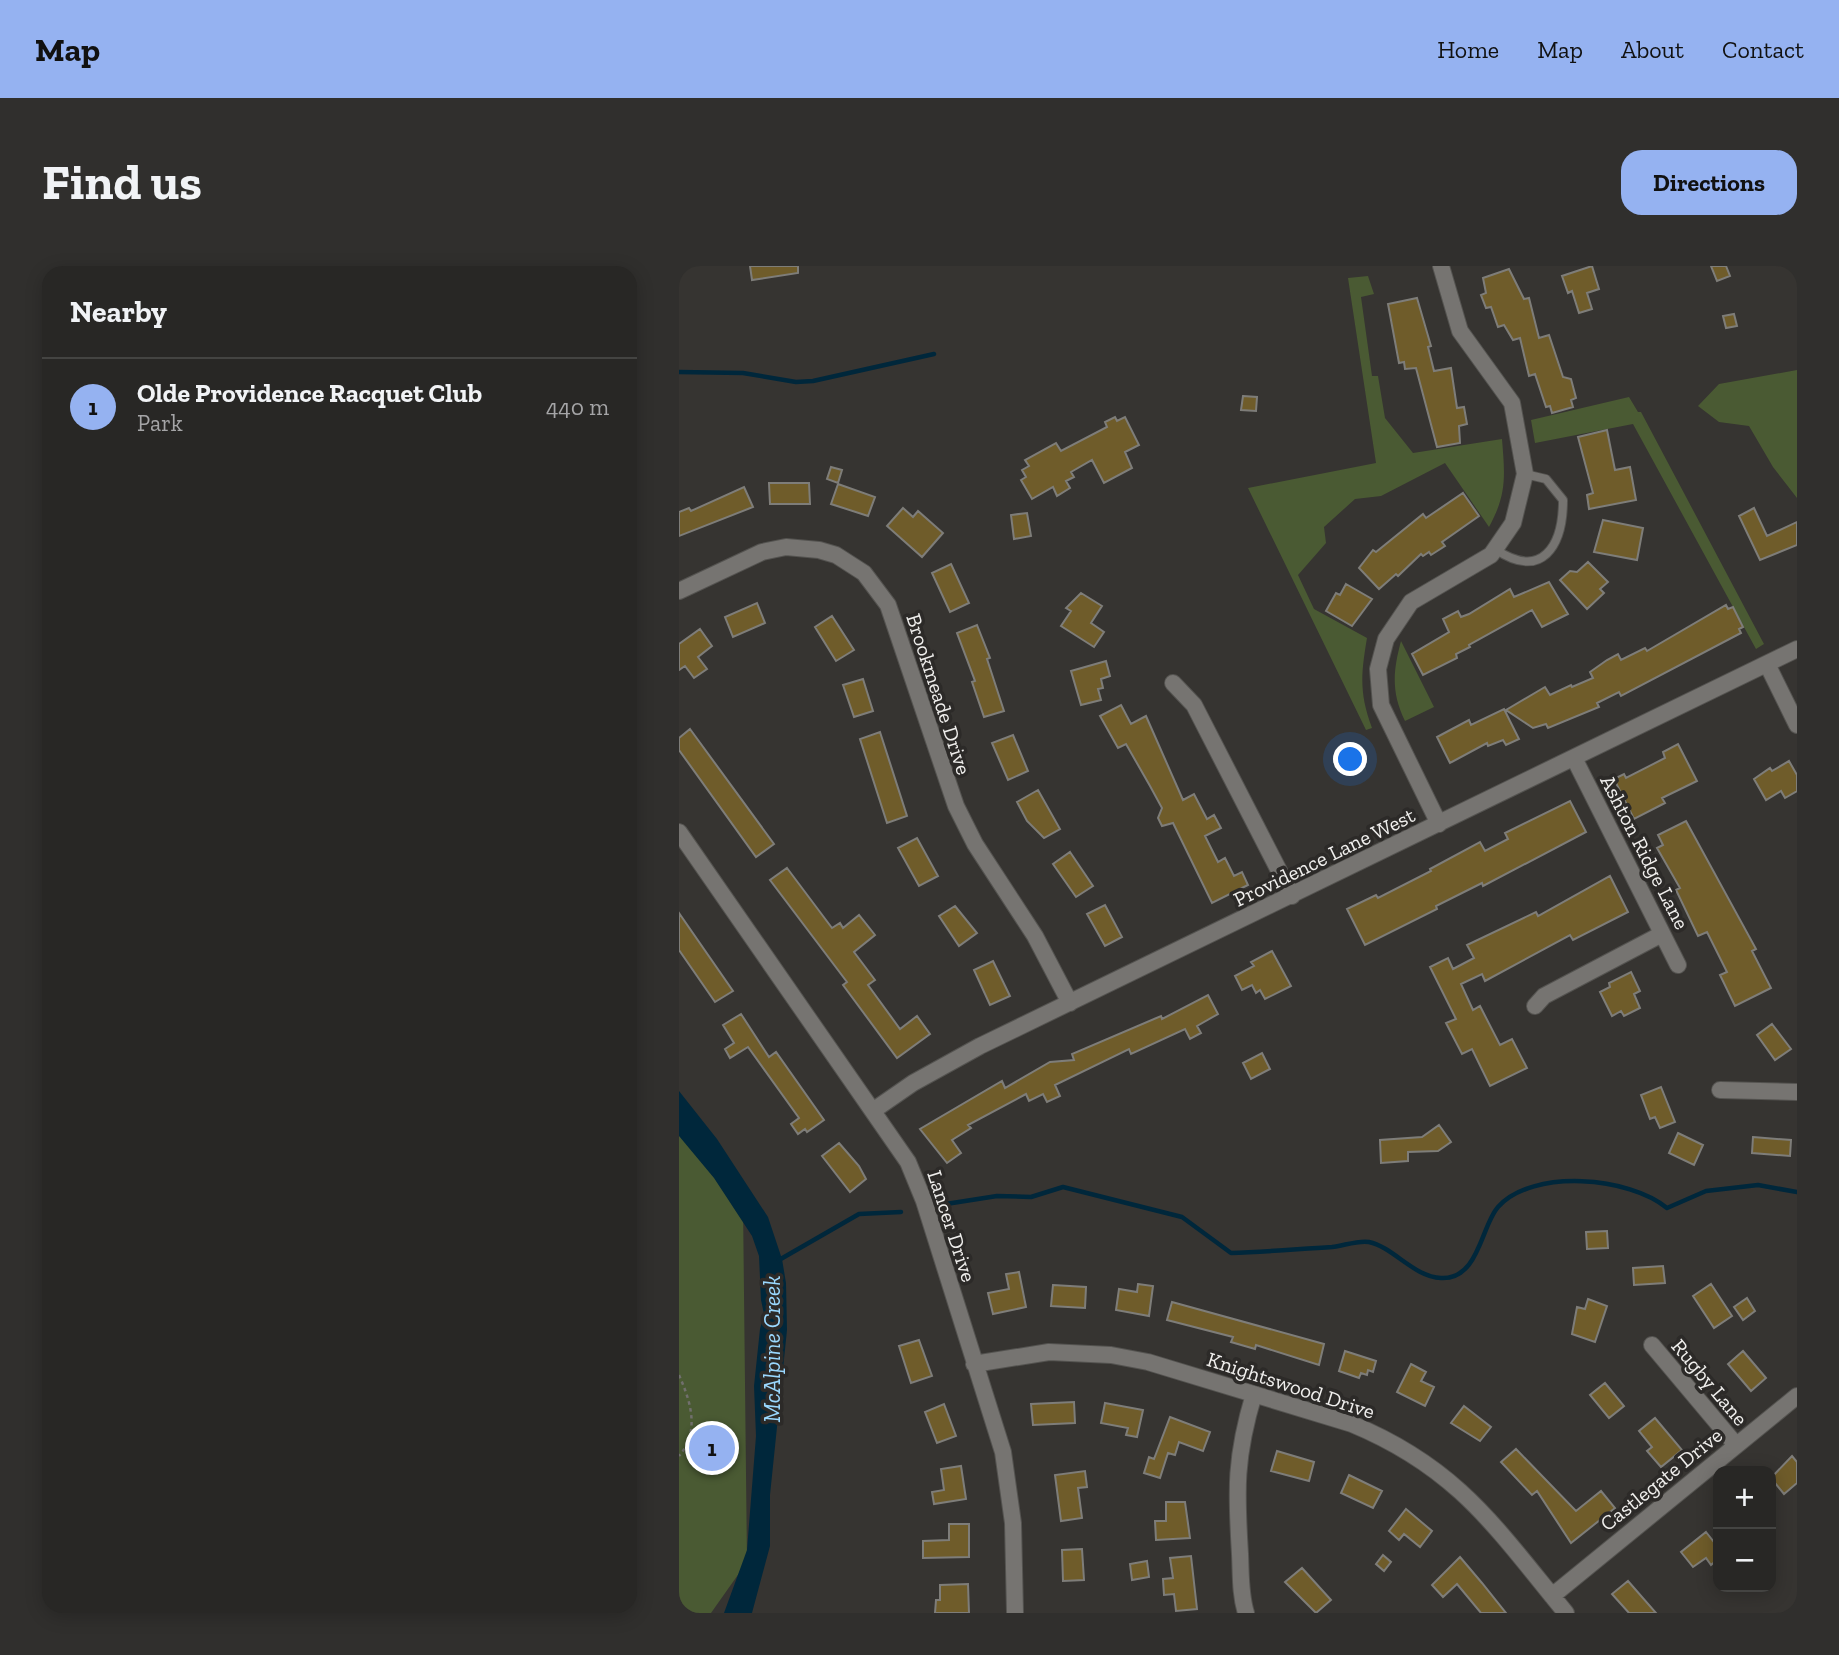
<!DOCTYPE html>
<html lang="en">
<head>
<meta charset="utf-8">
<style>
	body { margin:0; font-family:"Zilla Slab",serif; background:#302f2d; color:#f1f3f6 }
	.controls { position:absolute; right:21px; bottom:21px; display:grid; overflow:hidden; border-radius:14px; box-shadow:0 4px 18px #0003 }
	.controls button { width:63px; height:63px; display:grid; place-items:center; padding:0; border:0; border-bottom:2px solid #444442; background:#282725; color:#f1f3f6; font:35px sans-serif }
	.you { position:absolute; left:672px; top:494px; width:24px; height:24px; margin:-18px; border:5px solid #fff; border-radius:50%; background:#1a73e8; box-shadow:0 0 0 10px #1a73e833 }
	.badge { display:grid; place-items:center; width:46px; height:46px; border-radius:50%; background:#95b2f1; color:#111; font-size:23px; font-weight:700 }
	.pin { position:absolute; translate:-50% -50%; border:4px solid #fff; box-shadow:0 2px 7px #0006 }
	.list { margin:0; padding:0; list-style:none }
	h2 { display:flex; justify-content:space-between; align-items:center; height:91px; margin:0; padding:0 28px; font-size:30px }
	h2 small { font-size:23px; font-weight:400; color:#a5a5a7 }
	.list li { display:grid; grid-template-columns:46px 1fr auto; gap:21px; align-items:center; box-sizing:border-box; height:98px; padding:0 28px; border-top:2px solid #444442 }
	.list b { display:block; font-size:26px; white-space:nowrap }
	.list p { margin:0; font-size:23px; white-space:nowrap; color:#a5a5a7 }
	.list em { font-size:23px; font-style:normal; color:#a5a5a7 }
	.map { position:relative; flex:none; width:1118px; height:1347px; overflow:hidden; border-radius:21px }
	header { display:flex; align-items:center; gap:42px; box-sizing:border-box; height:98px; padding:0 35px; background:#95b2f1; color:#111 }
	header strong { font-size:33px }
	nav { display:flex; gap:38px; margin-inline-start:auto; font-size:24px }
	.intro { display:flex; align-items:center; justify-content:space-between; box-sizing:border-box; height:168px; padding:0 42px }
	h1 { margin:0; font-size:49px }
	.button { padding:18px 32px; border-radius:21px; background:#95b2f1; color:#111; font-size:24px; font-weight:700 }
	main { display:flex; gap:42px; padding:0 42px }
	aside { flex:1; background:#282725; border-radius:21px; box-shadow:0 4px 18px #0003 }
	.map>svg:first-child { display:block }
</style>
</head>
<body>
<header>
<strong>Map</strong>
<nav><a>Home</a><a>Map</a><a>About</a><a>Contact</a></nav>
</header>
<div class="intro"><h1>Find us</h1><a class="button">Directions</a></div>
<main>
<aside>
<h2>Nearby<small></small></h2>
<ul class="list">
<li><span class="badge">1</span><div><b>Olde Providence Racquet Club</b><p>Park</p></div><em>440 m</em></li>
</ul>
</aside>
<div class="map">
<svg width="1118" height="1347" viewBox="0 0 1118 1347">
	<rect width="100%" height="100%" fill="#363431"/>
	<!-- green -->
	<path fill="#4a5a33" d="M 689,10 L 695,28 L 682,31 L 693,110 L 699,110 L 706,152 L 734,187 L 823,173 C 826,210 828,228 810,261 L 766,197 L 702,230 L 676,233 L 645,261 L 647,277 L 619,309 L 635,343 L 688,372 C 682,408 680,427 693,462 L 687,464 L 569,222 L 697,197 L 669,12 Z
		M 1118,104 L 1118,232 L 1094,201 L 1070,160 L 1040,156 L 1019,140 L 1040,118 Z
		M 950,131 L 959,146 L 962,146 L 1085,378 L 1077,383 L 954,158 L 856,177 L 852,154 Z
		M 722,375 L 755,441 L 726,455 C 712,426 714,405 722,375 Z
		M 0,865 L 64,937 L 68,1296 L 32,1347 L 0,1347 Z"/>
	<!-- water -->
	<path fill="#00273b" d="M 0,825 L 38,873 L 89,951 L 103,993 L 107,1017 L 108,1064 L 91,1229 L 91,1280 L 73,1347 L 45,1347 L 68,1284 L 77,1170 L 75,1120 L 81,1063 L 85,1048 L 82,1034 L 80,990 L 73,970 L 35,912 L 0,870 Z"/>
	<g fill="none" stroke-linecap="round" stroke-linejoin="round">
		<!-- stream -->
		<path stroke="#00273b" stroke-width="4.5" d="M 0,106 L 64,107 L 117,116 L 134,115 L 255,88
			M 267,938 L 318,930 L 352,931 L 384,921 L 503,951 L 552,987 C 585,986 619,983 653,981 C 664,980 679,974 690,976 C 714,981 735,1011 762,1012 C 800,1014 802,960 819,941 C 854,902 951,911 988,942 L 1027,925 L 1079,919 L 1118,926
			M 100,994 L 180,948 L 222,946"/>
	</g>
	<!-- building -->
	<path fill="#6f5c2a" stroke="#7e7d79" stroke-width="2" d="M 71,0 L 119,0 L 119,7 L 73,14 Z
		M 913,0 L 920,23 L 908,27 L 913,43 L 900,47 L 893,25 L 889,27 L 883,10 Z
		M 1032,0 L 1047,0 L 1051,10 L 1038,15 Z
		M 830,3 L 845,33 L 850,32 L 860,72 L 870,69 L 884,111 L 892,113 L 897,132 L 892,134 L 894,141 L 873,147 L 871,140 L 867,141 L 856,108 L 850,110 L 841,72 L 834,74 L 825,59 L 819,61 L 812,41 L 807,42 L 802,29 L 807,27 L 804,12 Z
		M 738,32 L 752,80 L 749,81 L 755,105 L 772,102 L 778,142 L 785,141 L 788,158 L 780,160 L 781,177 L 758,181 L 737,102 L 726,103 L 725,96 L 720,97 L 709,38 Z
		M 1055,48 L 1058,60 L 1047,62 L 1044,50 Z
		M 564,130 L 578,131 L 577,145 L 562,144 Z
		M 436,151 L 438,155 L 446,151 L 460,179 L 446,186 L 453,202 L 425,217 L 413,194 L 392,206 L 395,211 L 387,215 L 391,222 L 378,230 L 374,221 L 353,233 L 342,214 L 347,211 L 343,204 L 350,200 L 346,194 L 377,177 L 382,185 L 428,161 L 426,156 Z
		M 928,164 L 936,204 L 951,201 L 957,234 L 910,243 L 908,229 L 914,227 L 899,171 Z
		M 152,201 L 163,204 L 159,217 L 148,213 Z
		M 90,217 L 130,217 L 131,238 L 91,238 Z
		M 159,218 L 196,231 L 189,250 L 152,238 Z
		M 65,221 L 74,241 L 0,270 L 0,246 L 10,242 L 12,245 Z
		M 784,227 L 800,250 L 763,276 L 766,280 L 752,289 L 750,286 L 744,290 L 742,288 L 719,310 L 717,308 L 700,323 L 680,302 L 694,284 L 697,286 L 744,248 L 747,252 Z
		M 224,242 L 234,251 L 239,245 L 264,267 L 243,291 L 208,260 Z
		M 1075,242 L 1088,270 L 1118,256 L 1118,279 L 1081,294 L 1060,250 Z
		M 348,247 L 352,270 L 335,273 L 332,249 Z
		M 924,254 L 964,262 L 958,294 L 915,286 Z
		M 909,296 L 929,316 L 921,323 L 925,327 L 908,343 L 881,314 L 891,305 L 898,306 Z
		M 272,298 L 290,337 L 271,346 L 253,307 Z
		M 870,316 L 889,348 L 863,361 L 853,344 L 790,379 L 791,381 L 777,388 L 778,392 L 744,409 L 733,388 L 770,366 L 764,353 L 779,345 L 782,351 L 790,348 L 831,323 L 835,331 Z
		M 667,318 L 693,333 L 673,360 L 647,345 L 657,327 L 661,329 Z
		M 402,327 L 423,340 L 412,357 L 425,366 L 415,381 L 382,360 L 392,345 L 387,342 Z
		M 78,337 L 86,357 L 54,371 L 46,351 Z
		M 1047,339 L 1049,343 L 1054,341 L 1064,361 L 1060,363 L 1062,367 L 942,430 L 940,426 L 918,437 L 920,441 L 869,462 L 867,458 L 854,462 L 827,444 L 866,421 L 871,429 L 892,419 L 893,421 L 914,412 L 911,406 L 928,394 L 939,388 L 942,394 L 966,382 L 968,385 Z
		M 153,350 L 175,384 L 157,395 L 136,361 Z
		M 298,359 L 311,392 L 308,393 L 325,445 L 305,451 L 293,416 L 296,415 L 278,367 Z
		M 21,363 L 33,380 L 19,391 L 28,403 L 15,412 L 6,400 L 0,404 L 0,378 Z
		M 427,395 L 431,410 L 422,413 L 424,422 L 419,423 L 422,434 L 402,439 L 392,405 Z
		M 184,413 L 194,445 L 175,451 L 164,419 Z
		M 442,439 L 452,458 L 467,450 L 504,534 L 515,528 L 528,553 L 535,549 L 542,562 L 526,570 L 539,596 L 546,592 L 555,610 L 563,606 L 569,619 L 533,637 L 494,557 L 483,560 L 479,552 L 483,542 L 471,520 L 447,478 L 439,482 L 421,450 Z
		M 825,443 L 840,473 L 827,479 L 824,474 L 809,480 L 808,477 L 771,497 L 758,471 L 790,454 L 792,459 Z
		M 11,463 L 95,578 L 77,591 L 0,484 L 0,472 Z
		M 201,466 L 228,550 L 208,557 L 181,473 Z
		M 334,469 L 349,505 L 329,514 L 313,477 Z
		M 999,478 L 1018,515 L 983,532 L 986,537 L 955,553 L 935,513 L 945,508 L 947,512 L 986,492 L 984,486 Z
		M 1110,495 L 1118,509 L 1118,525 L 1106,532 L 1102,525 L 1087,534 L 1075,513 L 1091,502 L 1093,505 Z
		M 359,524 L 381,563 L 365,572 L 348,555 L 338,536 Z
		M 891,535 L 907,566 L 804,620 L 803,617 L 757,640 L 758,643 L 686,679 L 668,643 L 697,629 L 699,632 L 752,605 L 751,603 L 801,576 L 806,585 L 829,573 L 826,567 Z
		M 1007,555 L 1077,683 L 1073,685 L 1092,722 L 1056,740 L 1041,709 L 1048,706 L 1028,666 L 1019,670 L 997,624 L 1001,622 L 978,582 L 984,579 L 979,569 Z
		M 238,572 L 259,610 L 240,620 L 219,582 Z
		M 391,586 L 414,620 L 397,631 L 374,598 Z
		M 108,602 L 153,662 L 161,657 L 164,662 L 180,649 L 196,669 L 175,686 L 196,714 L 189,719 L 221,763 L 238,750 L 251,768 L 218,792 L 164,719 L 168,716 L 91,614 Z
		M 931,610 L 949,646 L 894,674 L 891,669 L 806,715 L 803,708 L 782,718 L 794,744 L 801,740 L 821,779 L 833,773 L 848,802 L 811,820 L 793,783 L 783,788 L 767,757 L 777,753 L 751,701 L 769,692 L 774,703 L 795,692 L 788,679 L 857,646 L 859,650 Z
		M 426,639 L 443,671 L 426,680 L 408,648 Z
		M 276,640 L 298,667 L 280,680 L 260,650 Z
		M 0,647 L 54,725 L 36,736 L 0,684 Z
		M 593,685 L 612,720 L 586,733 L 581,724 L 577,727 L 573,719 L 563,724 L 556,710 L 575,700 L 572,696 Z
		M 314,695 L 331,730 L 311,739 L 295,704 Z
		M 952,706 L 961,725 L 955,728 L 961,742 L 945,750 L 942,745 L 933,750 L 921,726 L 931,721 L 930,717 Z
		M 529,729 L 539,748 L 518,760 L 522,767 L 511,773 L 506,763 L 452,788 L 450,783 L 376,819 L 381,830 L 368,836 L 364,828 L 350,835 L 347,828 L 289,859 L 292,862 L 273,874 L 282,887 L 268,897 L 241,863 L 323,815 L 326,822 L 371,796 L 395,794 L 393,788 L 482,750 L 483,753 Z
		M 62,748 L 90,791 L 97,786 L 145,854 L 128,866 L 126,863 L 119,868 L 112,858 L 120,852 L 69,781 L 51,792 L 46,783 L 55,777 L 44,759 Z
		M 1093,758 L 1112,783 L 1096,794 L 1078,769 Z
		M 583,787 L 591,803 L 572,813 L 564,797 Z
		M 982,821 L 996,856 L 981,862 L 976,851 L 971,853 L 962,829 Z
		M 760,859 L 772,876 L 759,885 L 729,886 L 729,895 L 702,897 L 701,874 L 743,871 Z
		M 999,867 L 1024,879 L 1015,899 L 990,887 Z
		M 1074,871 L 1112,874 L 1111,890 L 1073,887 Z
		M 160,877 L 180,900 L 187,913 L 171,926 L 143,890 Z
		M 928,965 L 929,982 L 908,983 L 907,966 Z
		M 984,1000 L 986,1017 L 955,1019 L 954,1002 Z
		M 340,1006 L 347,1041 L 314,1048 L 309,1027 L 330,1023 L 327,1008 Z
		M 459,1018 L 474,1020 L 470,1050 L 437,1044 L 440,1023 L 458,1026 Z
		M 1032,1018 L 1053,1050 L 1035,1062 L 1014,1030 Z
		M 374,1019 L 407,1021 L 406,1042 L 372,1040 Z
		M 1068,1032 L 1076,1045 L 1064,1054 L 1055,1041 Z
		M 909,1033 L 928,1040 L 916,1076 L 893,1068 L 898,1041 L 906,1043 Z
		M 493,1036 L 645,1078 L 640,1099 L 577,1079 L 576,1083 L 552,1076 L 554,1071 L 488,1054 Z
		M 240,1074 L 253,1110 L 232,1117 L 220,1080 Z
		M 666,1085 L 697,1095 L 694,1106 L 689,1104 L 688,1109 L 682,1107 L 680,1112 L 660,1105 Z
		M 1064,1085 L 1087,1112 L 1072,1125 L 1049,1098 Z
		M 732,1098 L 747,1106 L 742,1115 L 755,1121 L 746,1140 L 718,1126 Z
		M 926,1117 L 945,1140 L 930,1152 L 911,1129 Z
		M 395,1136 L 396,1157 L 354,1159 L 352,1138 Z
		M 426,1137 L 464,1144 L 458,1171 L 447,1169 L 449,1162 L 422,1157 Z
		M 265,1138 L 277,1170 L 258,1177 L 246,1146 Z
		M 785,1140 L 812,1161 L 801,1175 L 772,1157 Z
		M 491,1151 L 531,1166 L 524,1185 L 500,1176 L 496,1189 L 489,1187 L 481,1212 L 465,1207 L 470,1191 L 475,1193 Z
		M 976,1152 L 1003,1184 L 982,1201 L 968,1185 L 973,1181 L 960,1165 Z
		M 837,1183 L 897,1245 L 922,1225 L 936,1242 L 892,1277 L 858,1225 L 853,1229 L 822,1196 Z
		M 598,1185 L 635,1196 L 630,1215 L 592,1205 Z
		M 1113,1190 L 1118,1196 L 1118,1217 L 1105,1228 L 1092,1212 Z
		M 282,1200 L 287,1233 L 255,1238 L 253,1226 L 265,1224 L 262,1203 Z
		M 406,1205 L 408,1221 L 399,1222 L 403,1252 L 382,1255 L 376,1209 Z
		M 670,1209 L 703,1225 L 694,1242 L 662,1227 Z
		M 487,1236 L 506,1236 L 511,1272 L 477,1274 L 476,1255 L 487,1255 Z
		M 727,1243 L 753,1265 L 741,1281 L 725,1268 L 720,1274 L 710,1265 Z
		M 270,1258 L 290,1258 L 290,1291 L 244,1292 L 244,1275 L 270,1274 Z
		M 1027,1266 L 1035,1276 L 1039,1273 L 1039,1293 L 1032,1299 L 1027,1292 L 1014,1301 L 1002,1286 Z
		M 403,1283 L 405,1314 L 384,1315 L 383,1284 Z
		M 704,1289 L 712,1296 L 705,1305 L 697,1298 Z
		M 512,1290 L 518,1343 L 497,1345 L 495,1328 L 485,1329 L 484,1313 L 494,1312 L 491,1292 Z
		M 781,1291 L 803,1317 L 827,1347 L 802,1347 L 778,1318 L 764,1331 L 753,1319 Z
		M 468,1295 L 470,1311 L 453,1314 L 451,1298 Z
		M 623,1302 L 652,1334 L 637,1347 L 606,1316 Z
		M 949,1315 L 977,1347 L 950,1347 L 933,1328 Z
		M 289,1318 L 290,1347 L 256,1347 L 257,1334 L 261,1334 L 261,1319 Z"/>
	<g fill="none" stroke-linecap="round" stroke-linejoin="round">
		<defs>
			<path id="lane" d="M 816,283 C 863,315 884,280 884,234 L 867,213 L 846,208"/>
			<path id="street" d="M 0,325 L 83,286 L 107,281 L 140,284 L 157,289 L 185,307 L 209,339 L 277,540 L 296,578 L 356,670 L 391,737
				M 1088,398 L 1118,459
				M 494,417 L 515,439 L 613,630
				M 895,492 L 999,699
				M 760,558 L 702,439 L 699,403 L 707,373 L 732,336 L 812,289 L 834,257 L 846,208 L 833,137 L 781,65 L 762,0
				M 0,566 L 229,896 L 245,935 L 324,1186 L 334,1257 L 336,1347
				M 856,740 L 865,730 L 983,668
				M 1041,824 L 1118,826
				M 195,844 L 234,817 L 301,780 L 1118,383
				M 973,1079 L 1057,1179
				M 295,1098 L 370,1086 L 432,1089 L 469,1096 L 673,1158 C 779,1202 817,1262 887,1347
				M 873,1330 L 1118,1130
				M 567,1347 C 561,1328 562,1308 561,1288 C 557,1224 556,1191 575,1128"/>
		</defs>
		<!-- lane casing -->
		<use href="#lane" stroke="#545350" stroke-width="10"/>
		<!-- street casing -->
		<use href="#street" stroke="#545350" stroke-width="18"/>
		<!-- path -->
		<path stroke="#716f6d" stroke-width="2.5" stroke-dasharray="3.5 3.5" stroke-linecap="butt" d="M 0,1109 C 12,1136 21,1166 0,1190"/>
		<!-- lane -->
		<use href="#lane" stroke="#767471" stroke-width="8"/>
		<!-- street -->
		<use href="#street" stroke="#767471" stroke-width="16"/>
	</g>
	<g text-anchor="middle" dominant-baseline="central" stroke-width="7" stroke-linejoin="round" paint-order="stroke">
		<!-- street labels -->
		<g font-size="21" fill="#f0efed" stroke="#2c2a28">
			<text transform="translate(260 428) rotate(72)">Brookmeade Drive</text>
			<text transform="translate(966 586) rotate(63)">Ashton Ridge Lane</text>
			<text transform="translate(645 591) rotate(-26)">Providence Lane West</text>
			<text transform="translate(273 960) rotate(72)">Lancer Drive</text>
			<text transform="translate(1031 1116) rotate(50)">Rugby Lane</text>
			<text transform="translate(612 1119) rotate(18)">Knightswood Drive</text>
			<text transform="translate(982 1213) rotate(-39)">Castlegate Drive</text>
		</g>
		<!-- water labels -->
		<g font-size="23" font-style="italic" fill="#9ad8fe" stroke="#2c2a28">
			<text transform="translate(93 1083) rotate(-90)">McAlpine Creek</text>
		</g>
	</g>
</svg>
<div class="controls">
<button>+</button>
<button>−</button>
</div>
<div class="you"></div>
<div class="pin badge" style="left:33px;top:1182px">1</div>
</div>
</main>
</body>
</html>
